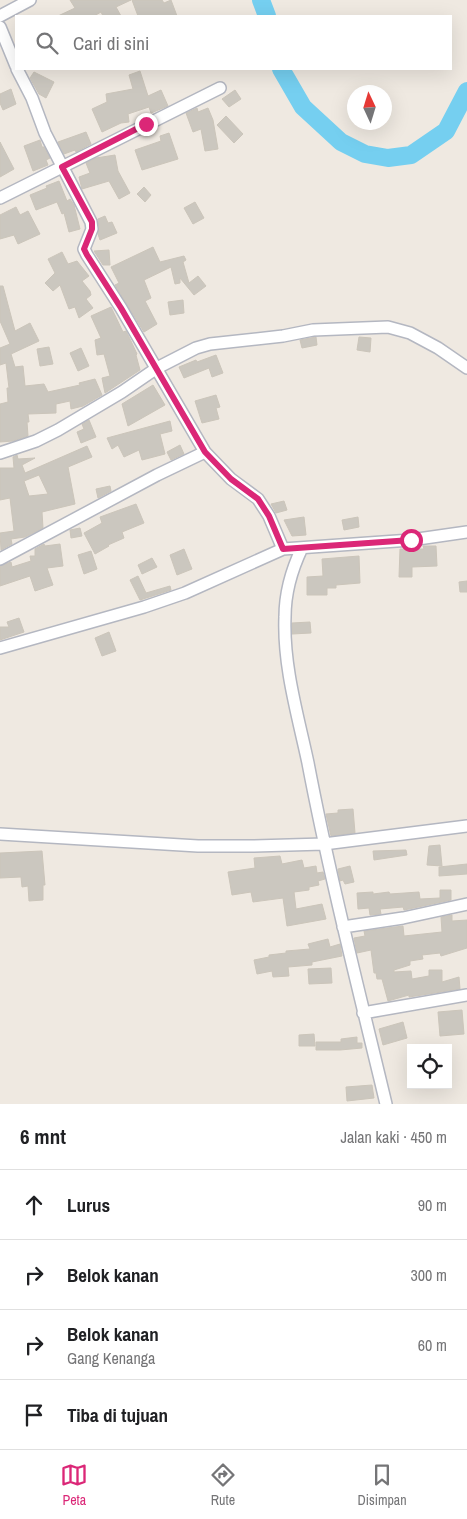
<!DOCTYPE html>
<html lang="id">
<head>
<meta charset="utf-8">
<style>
	body { margin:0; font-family:"Archivo Narrow",sans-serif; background:#f6f6f6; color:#202124 }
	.controls { position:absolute; right:15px; bottom:15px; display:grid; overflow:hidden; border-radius:0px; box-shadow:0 5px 20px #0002 }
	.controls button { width:45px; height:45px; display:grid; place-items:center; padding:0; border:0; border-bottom:1px solid #e0e0e0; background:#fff; color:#202124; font:25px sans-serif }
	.compass { position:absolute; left:347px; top:85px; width:45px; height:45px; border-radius:50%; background:#fff; box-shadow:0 5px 20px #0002; rotate:356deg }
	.stop { position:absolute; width:15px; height:15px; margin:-11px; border:4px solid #db2777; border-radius:50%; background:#fff }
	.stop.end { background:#db2777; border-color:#fff; box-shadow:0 1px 5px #0008 }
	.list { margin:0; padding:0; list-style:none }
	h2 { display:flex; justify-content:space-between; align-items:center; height:65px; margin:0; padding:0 20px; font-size:21px }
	h2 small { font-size:16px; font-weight:400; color:#757577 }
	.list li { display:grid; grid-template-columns:32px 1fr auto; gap:15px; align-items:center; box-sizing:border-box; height:70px; padding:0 20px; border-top:1px solid #e0e0e0 }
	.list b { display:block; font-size:19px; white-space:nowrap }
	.list p { margin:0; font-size:16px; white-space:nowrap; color:#757577 }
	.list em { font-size:16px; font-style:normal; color:#757577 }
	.icon { flex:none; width:28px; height:28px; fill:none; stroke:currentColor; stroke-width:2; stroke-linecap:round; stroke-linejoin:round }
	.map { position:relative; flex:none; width:467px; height:1104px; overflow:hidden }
	.search { position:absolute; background:#fff; box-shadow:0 5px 20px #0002; left:15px; right:15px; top:15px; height:55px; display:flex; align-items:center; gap:12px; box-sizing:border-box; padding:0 18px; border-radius:0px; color:#757577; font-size:19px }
	.sheet { height:345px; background:#fff }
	nav { display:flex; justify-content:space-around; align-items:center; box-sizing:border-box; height:70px; border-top:1px solid #e0e0e0; background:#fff; font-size:14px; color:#757577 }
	nav a { display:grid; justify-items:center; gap:2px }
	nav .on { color:#db2777 }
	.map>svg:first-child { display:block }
</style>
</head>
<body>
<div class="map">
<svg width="467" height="1104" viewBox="0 0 467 1104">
	<rect width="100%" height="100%" fill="#efe9e1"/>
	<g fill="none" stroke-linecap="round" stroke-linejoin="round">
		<!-- river -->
		<path stroke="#75cff0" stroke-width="18" d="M 261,0 L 267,16
			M 281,69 L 303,107 L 341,142 L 365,154 L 388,158 L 411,155 L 446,131 L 467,91"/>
	</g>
	<!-- building -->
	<path fill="#cbc7bf" stroke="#cbc5ba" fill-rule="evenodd" d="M 70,0 L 131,0 L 116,7 L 121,16 L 103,16 L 101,12 L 94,16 L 58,16 L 75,8 Z
		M 132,0 L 162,0 L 164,3 L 171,0 L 177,16 L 138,16 Z
		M 140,71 L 148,96 L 161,90 L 168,106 L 151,113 L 149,107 L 128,114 L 129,122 L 121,123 L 102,132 L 92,109 L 107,102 L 106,94 L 133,89 L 129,75 Z
		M 34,72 L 54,82 L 46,98 L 39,94 L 30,78 Z
		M 11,89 L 16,104 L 3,110 L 0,103 L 0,94 Z
		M 235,90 L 241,99 L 229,107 L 222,99 Z
		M 197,108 L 198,112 L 208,108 L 213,120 L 218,149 L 205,151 L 201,129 L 193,132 L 186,113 Z
		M 226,116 L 243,134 L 234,143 L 217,125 Z
		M 86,132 L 91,144 L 76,152 L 75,150 L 64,154 L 58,142 Z
		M 169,133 L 178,159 L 142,170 L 135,150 L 161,141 L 160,136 Z
		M 40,140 L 42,147 L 44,147 L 50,158 L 46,160 L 48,165 L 33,171 L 24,146 Z
		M 0,142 L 14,169 L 0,177 Z
		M 115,155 L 118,171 L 130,193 L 119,199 L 109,181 L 82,189 L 79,177 L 90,173 L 86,163 L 96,158 Z
		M 59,181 L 67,201 L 70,199 L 74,205 L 80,229 L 69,232 L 64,213 L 62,214 L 57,202 L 36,210 L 30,195 L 47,188 L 46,186 Z
		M 144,187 L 151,195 L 145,202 L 137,194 Z
		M 195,202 L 204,218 L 193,224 L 184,208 Z
		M 16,207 L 20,215 L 28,211 L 40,234 L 18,244 L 14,235 L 0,239 L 0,215 Z
		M 105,216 L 108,223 L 112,222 L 117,233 L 100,240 L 98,234 L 99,228 L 98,219 Z
		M 153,247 L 160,262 L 184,256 L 186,260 L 183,262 L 189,283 L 198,276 L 206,286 L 194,295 L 180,278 L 180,283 L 175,284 L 171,267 L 144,280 L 151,298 L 145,301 L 157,324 L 144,332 L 115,285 L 119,283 L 111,267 Z
		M 109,250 L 110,265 L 103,265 L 94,251 Z
		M 62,252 L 68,264 L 77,261 L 89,276 L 82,281 L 90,291 L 91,295 L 86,299 L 93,308 L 79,318 L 75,307 L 69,309 L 60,285 L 53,291 L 45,283 L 55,273 L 48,259 Z
		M 0,286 L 3,286 L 15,331 L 30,323 L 39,341 L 11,354 L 15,367 L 23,366 L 25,386 L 44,384 L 48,392 L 80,385 L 79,383 L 95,379 L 102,395 L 83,406 L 71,409 L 70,401 L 56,404 L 56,413 L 28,414 L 29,422 L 27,422 L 28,436 L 13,441 L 0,442 L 0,404 L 8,402 L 7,388 L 9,388 L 6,363 L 0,365 L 0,348 L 10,344 L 0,321 Z
		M 183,300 L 184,313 L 170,315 L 168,302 Z
		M 111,307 L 123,332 L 126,331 L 131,341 L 137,354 L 136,355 L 140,370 L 105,393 L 102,378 L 110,376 L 104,354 L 97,355 L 95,340 L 101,338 L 91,316 Z
		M 316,337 L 317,345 L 302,348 L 300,340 Z
		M 359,337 L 371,338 L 370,352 L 357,350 Z
		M 49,347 L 53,364 L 40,366 L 37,349 Z
		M 81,348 L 89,366 L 78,371 L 70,353 Z
		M 216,355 L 223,373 L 212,377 L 209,368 L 184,378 L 179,367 L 196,360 L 197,362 Z
		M 153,385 L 165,405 L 128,426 L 122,404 Z
		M 216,395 L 220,407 L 216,408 L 219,419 L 202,423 L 195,401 Z
		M 89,420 L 96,437 L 81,443 L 77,432 L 84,429 L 82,424 Z
		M 170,421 L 172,431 L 160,434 L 165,454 L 142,460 L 139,450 L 124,457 L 118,445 L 112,449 L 107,438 Z
		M 180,445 L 184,454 L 171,460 L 167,452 Z
		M 87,446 L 92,457 L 68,467 L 75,504 L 42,512 L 43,528 L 25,537 L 11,539 L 12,544 L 1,550 L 0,533 L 14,531 L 10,498 L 0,500 L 0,468 L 14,468 L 13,457 L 17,455 L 18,459 L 35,458 L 22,465 L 25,473 ZM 39,475 L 48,494 L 29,496 L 24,481 Z
		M 110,486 L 111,491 L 98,498 L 96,489 Z
		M 284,501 L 287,510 L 276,513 L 271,504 Z
		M 136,504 L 144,523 L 122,532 L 124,538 L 108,545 L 109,546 L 95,554 L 84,533 L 102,523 L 100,517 Z
		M 304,517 L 306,535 L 292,536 L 284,520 Z
		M 358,517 L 359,527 L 344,530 L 342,520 Z
		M 80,528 L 82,536 L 71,538 L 70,530 Z
		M 44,544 L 45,546 L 60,544 L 63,566 L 47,568 L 53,585 L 35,591 L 30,576 L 0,586 L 0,566 L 11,562 L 12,567 L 31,561 L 30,556 L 35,556 L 35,549 Z
		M 423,546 L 436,546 L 437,566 L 412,567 L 412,577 L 399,577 L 400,549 L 424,549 Z
		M 184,549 L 192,569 L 177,575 L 170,555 Z
		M 91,551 L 97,569 L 84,574 L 78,555 Z
		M 359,556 L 360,583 L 336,585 L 336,588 L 327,588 L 327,595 L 307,595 L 307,577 L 323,576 L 322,559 Z
		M 152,558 L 157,567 L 142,574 L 138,565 Z
		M 138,576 L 146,593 L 170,586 L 171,590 L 140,600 L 130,580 Z
		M 467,581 L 467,592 L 460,592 L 459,582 Z
		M 19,618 L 24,632 L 0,640 L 0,627 L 9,627 L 7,622 Z
		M 310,622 L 311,633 L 292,634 L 292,623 Z
		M 109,632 L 116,651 L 102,656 L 95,638 Z
		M 353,809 L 355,833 L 331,836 L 326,814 L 338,813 L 338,810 Z
		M 440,845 L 442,866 L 427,865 L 429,846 Z
		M 406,850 L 407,855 L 374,860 L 373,851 Z
		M 42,851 L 45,885 L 43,885 L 43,900 L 29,901 L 28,886 L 22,887 L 21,877 L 0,878 L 0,853 Z
		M 280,856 L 282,864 L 302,860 L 304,868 L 316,866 L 317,873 L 323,872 L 325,879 L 318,881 L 319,885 L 309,887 L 309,890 L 294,892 L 296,909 L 322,904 L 326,919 L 287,926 L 283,898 L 253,902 L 251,892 L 232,895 L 228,872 L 255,868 L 254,858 Z
		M 467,864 L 467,874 L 439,876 L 439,867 Z
		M 350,866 L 354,882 L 345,884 L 343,880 L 340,881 L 338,869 Z
		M 440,890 L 451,890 L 451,900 L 404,910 L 403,907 L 380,909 L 381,914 L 370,915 L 369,908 L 358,909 L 357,893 L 373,892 L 373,894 L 389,892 L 390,894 L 419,892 L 420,899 L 440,898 Z
		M 452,915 L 452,921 L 467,920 L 467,948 L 441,956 L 440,953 L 422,955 L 423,959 L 410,961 L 410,965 L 394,970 L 394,972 L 411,971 L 412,979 L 429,976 L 429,970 L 442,970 L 442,982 L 459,977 L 460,989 L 409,997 L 409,995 L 388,1001 L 382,979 L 377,979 L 376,973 L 374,973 L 371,950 L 357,953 L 354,938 L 365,936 L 364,931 L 403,926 L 404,936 L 442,932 L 441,917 Z
		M 328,939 L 330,947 L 340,944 L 342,956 L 312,962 L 312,965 L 288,967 L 289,976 L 273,977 L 272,971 L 257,974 L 254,960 L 269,957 L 269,955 L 286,953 L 286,951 L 310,949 L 308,944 Z
		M 331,968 L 332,983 L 309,984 L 308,969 Z
		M 462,1010 L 464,1034 L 440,1036 L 438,1012 Z
		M 403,1022 L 407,1038 L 383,1045 L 379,1029 Z
		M 314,1034 L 315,1046 L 299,1046 L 299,1035 Z
		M 357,1037 L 357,1043 L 362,1043 L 362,1048 L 340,1050 L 316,1050 L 316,1042 L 341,1042 L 341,1039 Z
		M 372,1085 L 374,1098 L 347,1101 L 346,1087 Z"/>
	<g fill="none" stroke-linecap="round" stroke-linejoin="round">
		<defs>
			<path id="minor" d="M 0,16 L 30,0
				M 0,27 L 16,66
				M 17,69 L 32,98 L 45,133 L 91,222 L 92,229 L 84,249 L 87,255 L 121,308 L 205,452 L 231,479 L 258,499 L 269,516 L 283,549
				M 0,198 L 220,88
				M 0,453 L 36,441 L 58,430 L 122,392 L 157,368 L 196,348 L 210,344 L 283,336 L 313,330 L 388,327 L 410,333 L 438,348 L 467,368
				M 302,548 C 291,571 285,592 285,617 C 283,666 298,716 308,763 C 330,878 359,991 386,1104
				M 0,559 L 157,475 L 205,452
				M 0,648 L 144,607 L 185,593 L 283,549 L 411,540 L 467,532
				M 0,834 L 198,846 L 253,846 L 324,844 L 467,826
				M 343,927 L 403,918 L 467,904
				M 363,1013 L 467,995"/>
		</defs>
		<!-- minor casing -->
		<use href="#minor" stroke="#b4b7c1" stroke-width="14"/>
		<!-- minor -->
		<use href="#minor" stroke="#fff" stroke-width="11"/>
	</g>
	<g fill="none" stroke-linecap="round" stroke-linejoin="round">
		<!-- route -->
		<path stroke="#db2777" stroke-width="6" d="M 146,124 L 62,167 L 92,222 L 92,229 L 84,249 L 87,255 L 121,308 L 205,452 L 231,479 L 258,499 L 269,516 L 283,549 L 411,540"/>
	</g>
</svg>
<div class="controls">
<button><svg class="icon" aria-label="locate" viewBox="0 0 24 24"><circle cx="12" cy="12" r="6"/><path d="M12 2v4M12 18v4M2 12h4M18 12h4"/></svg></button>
</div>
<svg class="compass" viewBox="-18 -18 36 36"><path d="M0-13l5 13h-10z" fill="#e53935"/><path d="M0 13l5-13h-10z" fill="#757577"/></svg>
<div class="stop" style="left:411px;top:540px"></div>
<div class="stop end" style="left:146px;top:124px"></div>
<div class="search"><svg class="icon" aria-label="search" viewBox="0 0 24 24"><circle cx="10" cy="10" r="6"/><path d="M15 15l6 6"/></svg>Cari di sini</div>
</div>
<section class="sheet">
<h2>6 mnt<small>Jalan kaki · 450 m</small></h2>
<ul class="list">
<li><svg class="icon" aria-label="ahead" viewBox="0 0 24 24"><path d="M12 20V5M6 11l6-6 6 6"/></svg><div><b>Lurus</b></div><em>90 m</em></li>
<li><svg class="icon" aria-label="right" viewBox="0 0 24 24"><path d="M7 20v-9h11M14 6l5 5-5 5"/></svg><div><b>Belok kanan</b></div><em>300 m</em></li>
<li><svg class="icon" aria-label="right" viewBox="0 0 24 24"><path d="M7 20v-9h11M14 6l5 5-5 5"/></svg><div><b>Belok kanan</b><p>Gang Kenanga</p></div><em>60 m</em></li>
<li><svg class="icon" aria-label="arrive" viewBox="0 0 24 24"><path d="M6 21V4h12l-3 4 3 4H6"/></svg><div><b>Tiba di tujuan</b></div></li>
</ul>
</section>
<nav>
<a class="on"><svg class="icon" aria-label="map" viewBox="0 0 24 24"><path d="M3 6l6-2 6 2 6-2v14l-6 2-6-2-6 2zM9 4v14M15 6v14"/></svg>Peta</a>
<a><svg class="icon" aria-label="directions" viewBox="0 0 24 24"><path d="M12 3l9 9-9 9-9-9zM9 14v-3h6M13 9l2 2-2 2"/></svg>Rute</a>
<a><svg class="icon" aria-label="saved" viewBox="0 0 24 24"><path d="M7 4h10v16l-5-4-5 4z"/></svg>Disimpan</a>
</nav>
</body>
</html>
